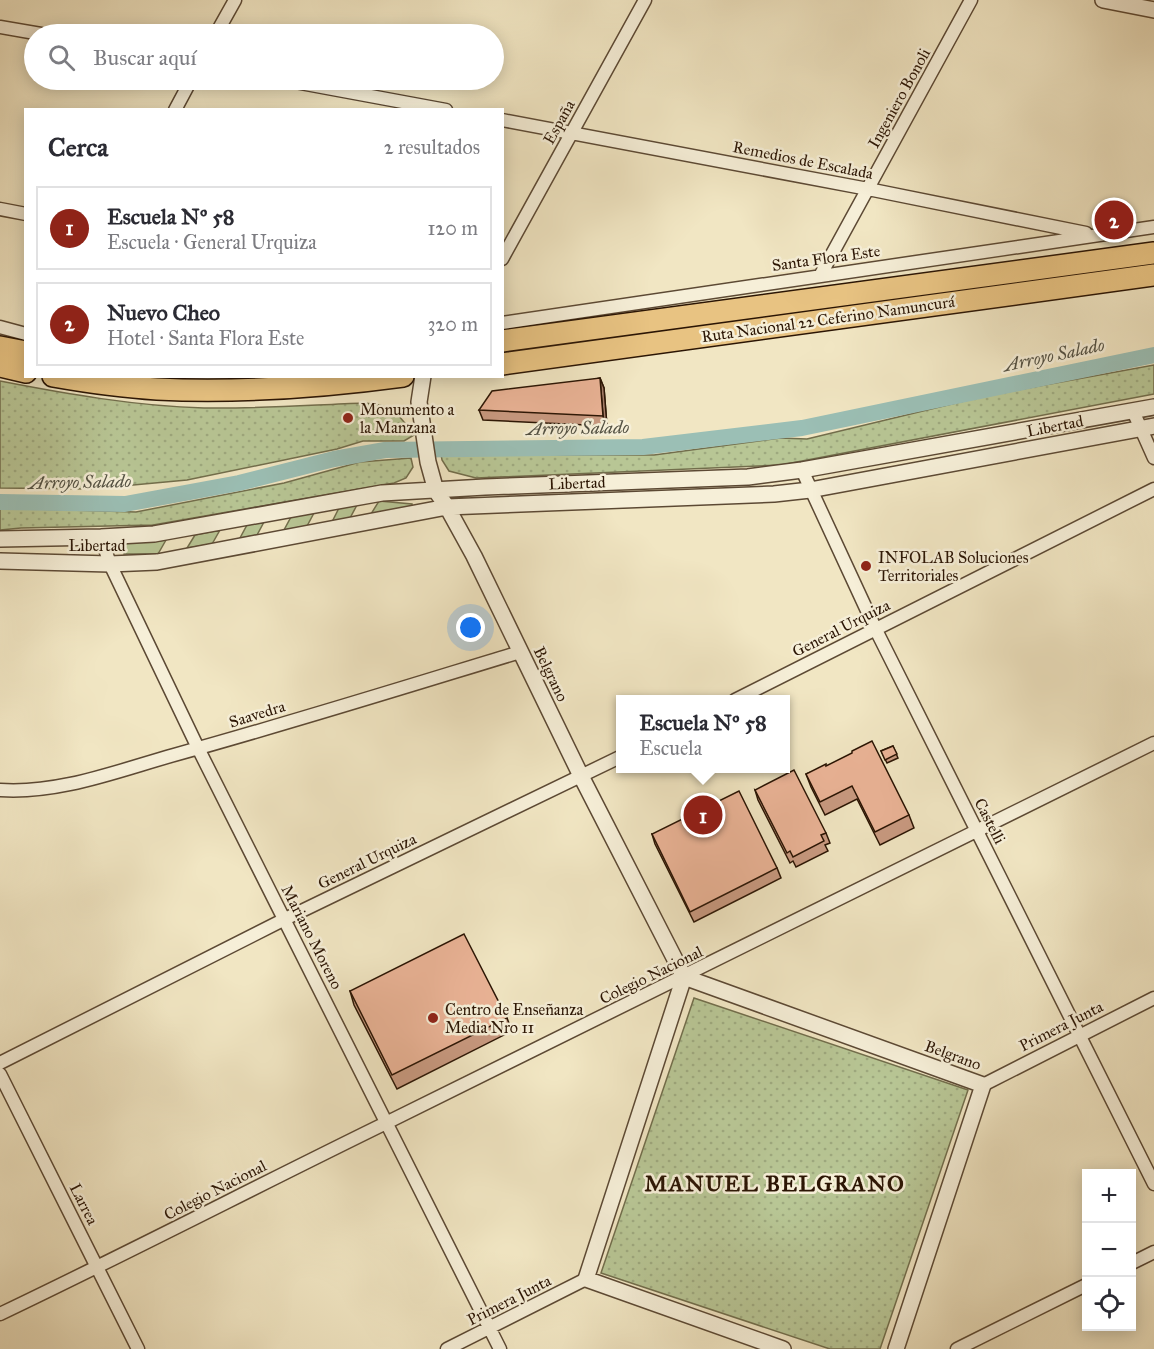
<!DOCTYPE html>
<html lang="es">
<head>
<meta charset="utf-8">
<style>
	body { margin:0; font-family:"IM FELL Great Primer",serif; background:#f2f2f3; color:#2b2b33 }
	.controls { position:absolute; right:18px; bottom:18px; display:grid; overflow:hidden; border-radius:0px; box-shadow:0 3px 15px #0003 }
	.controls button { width:54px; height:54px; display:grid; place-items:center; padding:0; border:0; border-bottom:2px solid #e1e1e2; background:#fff; color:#2b2b33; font:30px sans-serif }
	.you { position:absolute; left:471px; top:628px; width:21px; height:21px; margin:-15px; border:4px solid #fff; border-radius:50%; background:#1a73e8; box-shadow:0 0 0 9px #1a73e833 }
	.badge { display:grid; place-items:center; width:39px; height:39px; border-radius:50%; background:#8f2418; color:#fff; font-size:20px; font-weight:700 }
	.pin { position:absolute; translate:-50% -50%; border:3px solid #fff; box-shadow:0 2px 6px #0006 }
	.popup { position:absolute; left:616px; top:695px; width:174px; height:78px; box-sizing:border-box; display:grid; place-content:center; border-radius:0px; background:#fff; filter:drop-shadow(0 2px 4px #0005); font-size:20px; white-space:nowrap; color:#7c7c81 }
	.popup b { font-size:22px; color:#2b2b33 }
	.popup::after { content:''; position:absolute; left:50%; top:100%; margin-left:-12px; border:12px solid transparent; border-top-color:#fff }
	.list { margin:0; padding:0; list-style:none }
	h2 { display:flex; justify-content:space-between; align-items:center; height:78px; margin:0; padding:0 24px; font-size:26px }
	h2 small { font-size:20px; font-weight:400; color:#7c7c81 }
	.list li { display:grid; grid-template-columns:39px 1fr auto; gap:18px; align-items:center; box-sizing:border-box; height:84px; margin:0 12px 12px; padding:0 12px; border:2px solid #e1e1e2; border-radius:0px }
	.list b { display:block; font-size:22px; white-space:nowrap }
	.list p { margin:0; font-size:20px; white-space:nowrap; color:#7c7c81 }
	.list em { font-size:20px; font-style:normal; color:#7c7c81 }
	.icon { flex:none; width:33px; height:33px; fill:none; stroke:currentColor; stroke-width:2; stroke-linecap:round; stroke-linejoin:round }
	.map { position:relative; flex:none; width:1154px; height:1349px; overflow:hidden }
	.search { position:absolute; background:#fff; box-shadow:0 3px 15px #0003; left:24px; top:24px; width:480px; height:66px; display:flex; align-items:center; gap:15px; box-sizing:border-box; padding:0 21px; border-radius:33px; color:#7c7c81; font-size:22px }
	.panel { position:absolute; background:#fff; box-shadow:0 3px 15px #0003; left:24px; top:108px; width:480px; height:270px; border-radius:0px }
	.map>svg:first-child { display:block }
</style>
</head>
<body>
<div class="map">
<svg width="1154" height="1349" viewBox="0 0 1154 1349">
	<defs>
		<pattern id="park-dots" width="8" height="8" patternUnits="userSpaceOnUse" patternTransform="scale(1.5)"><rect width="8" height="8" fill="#b8c695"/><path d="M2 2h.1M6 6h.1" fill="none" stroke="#9ea97f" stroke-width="1.8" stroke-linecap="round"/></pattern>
	</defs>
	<rect width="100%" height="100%" fill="#f1e6c3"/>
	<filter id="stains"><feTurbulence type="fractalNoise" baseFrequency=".00333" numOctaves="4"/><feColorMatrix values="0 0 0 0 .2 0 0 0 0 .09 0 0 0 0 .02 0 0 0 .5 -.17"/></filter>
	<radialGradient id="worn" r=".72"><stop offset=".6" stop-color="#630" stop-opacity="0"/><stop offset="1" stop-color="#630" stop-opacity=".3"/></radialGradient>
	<!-- grass -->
	<path fill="#b8c695" stroke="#726e4c" stroke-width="1.5" d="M 379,501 L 412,504 L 412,507 L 371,514 Z
		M 357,505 L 350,518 L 332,522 L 339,508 Z
		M 314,513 L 307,526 L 284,530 L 291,517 Z
		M 264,522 L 257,535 L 240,538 L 247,525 Z
		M 220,530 L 212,544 L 187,548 L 195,535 Z
		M 166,540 L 158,554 L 124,554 L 124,542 L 153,542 Z"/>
	<!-- park -->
	<path fill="url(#park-dots)" stroke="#726e4c" stroke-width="1.5" d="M 1154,365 L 1154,394 L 781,465 L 476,478 L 449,471 L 442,460 L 440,449 L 486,455 L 654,455 L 780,438 L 807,439 L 985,396 Z
		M 0,381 C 67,394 135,406 204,408 C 257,409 310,405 364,403 C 393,405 397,412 414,435 L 404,441 L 363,441 L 337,449 L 187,480 L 90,489 L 0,488 Z
		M 411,458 L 413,467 L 406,478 L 394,483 L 153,525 L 21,528 L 0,530 L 0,508 L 136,512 L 284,483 L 360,462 Z
		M 694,998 L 968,1090 L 880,1349 L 830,1349 L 601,1273 Z"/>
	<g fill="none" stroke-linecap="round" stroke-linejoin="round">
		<!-- canal -->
		<path stroke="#9bbfb5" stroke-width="16" d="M 0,502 L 125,504 L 239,483 L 334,459 L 385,450 L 643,447 L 802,428 L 1154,355"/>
		<defs>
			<path id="minor" d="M 0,27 L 41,34
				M 216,34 L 235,0
				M 284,80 L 446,110
				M 175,110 L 191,80
				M 502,120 L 868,189 L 1086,233
				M 0,209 L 26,214
				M 502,259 L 645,0
				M 820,276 L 971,0
				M 502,323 L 1154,227
				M 0,327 L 26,334
				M 1133,411 L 1154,458
				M 802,470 L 876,630 L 1154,1184
				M 101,537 L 110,564 L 198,748 L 500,1349
				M 735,700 L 1154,489
				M 0,790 C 59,794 117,771 174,755 C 290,723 405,687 520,652
				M 0,1063 L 285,919 L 620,757
				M 0,1074 L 138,1349
				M 983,1085 L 1154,998
				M 1132,1263 L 1154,1252
				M 0,1314 C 130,1252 259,1185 388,1122 C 644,996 900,871 1154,743
				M 447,1349 L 586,1279
				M 957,1349 L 1086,1285"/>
			<path id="tertiary" d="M 1103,0 L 1154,10
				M 423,376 L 419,402 L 428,462 L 436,491 L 447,507 L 474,556 L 581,776 L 684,977
				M 0,539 L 101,537 L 154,534 L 382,493 L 485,487 L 748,477 L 802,470 L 1154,407
				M 0,561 L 110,564 L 157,562 L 447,507 L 774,494 L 810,490 L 1154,426
				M 783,1349 L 586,1279 L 684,977 L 983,1085 L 896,1349"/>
			<path id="trunk" d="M 502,341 L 1154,253
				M 0,347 L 26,352
				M 502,364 L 1154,275
				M 0,366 L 26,372
				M 53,376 C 87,382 122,387 157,389 C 239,393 321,387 403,376"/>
		</defs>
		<!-- minor casing -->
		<use href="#minor" stroke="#5c4934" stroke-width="15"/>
		<!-- tertiary casing -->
		<use href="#tertiary" stroke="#5c4934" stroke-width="18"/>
		<!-- trunk casing -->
		<use href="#trunk" stroke="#2b1504" stroke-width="24"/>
		<!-- minor -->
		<use href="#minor" stroke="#f6efd8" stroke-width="12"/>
		<!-- tertiary -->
		<use href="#tertiary" stroke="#f6efd8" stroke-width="15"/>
		<!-- trunk -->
		<use href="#trunk" stroke="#e8c382" stroke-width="21"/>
	</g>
	<!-- wall -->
	<path fill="#c99a81" stroke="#2b1504" stroke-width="1.5" d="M 600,378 L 604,388 L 607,426 L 483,420 L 479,410 Z
		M 893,746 L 898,758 L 887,763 L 881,751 Z
		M 826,766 L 909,815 L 914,828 L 880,845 L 857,799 L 825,815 L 811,787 L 806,774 Z
		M 755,790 L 826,833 L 830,843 L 825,845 L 828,851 L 796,867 L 793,861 L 790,863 L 758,800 Z
		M 652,834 L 777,868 L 781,878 L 694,922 L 655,844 Z
		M 350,991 L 507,1018 L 512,1031 L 397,1089 L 354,1005 Z"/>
	<!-- shaded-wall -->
	<path fill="#a47d69" stroke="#2b1504" stroke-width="1.5" d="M 600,378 L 604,388 L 607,426 L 603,416 Z"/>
	<!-- building -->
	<path fill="#eab396" stroke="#2b1504" stroke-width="1.5" d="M 600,378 L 603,416 L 479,410 L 492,391 Z
		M 872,741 L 909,815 L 875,832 L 852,786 L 820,802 L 806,774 L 826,764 L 826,766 L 852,753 L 852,751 Z
		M 893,746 L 897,754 L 885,760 L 881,751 Z
		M 794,770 L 826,833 L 821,835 L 824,841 L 793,857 L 790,851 L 787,853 L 755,790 Z
		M 739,791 L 777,868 L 690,912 L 652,834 Z
		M 464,934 L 507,1018 L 392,1075 L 350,991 Z"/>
	<!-- markers -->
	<g fill="#8f2418" stroke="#f6efd8" stroke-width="2">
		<circle cx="348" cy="418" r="6"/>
		<circle cx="866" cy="566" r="6"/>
		<circle cx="433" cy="1018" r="6"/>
	</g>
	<g text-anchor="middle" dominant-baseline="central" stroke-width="5" stroke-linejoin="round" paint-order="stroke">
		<!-- street labels -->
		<g font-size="16" fill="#2b1504" stroke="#f6efd8">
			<text transform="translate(899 98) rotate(-61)">Ingeniero Bonoli</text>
			<text transform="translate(559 122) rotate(-61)">España</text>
			<text transform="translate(803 160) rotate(11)">Remedios de Escalada</text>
			<text transform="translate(826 258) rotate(-8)">Santa Flora Este</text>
			<text transform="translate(828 319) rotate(-8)">Ruta Nacional 22 Ceferino Namuncurá</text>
			<text transform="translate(1055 426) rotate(-11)">Libertad</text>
			<text transform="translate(577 483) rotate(-2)">Libertad</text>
			<text x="97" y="545">Libertad</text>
			<text transform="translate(841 628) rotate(-27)">General Urquiza</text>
			<text transform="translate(551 674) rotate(64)">Belgrano</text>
			<text transform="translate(257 714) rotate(-17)">Saavedra</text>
			<text transform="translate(990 821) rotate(63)">Castelli</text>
			<text transform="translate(367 861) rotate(-26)">General Urquiza</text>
			<text transform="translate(312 937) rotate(63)">Mariano Moreno</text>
			<text transform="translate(651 975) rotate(-26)">Colegio Nacional</text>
			<text transform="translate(1061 1026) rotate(-27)">Primera Junta</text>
			<text transform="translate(953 1055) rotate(20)">Belgrano</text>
			<text transform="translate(215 1190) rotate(-27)">Colegio Nacional</text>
			<text transform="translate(84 1204) rotate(63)">Larrea</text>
			<text transform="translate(509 1300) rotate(-27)">Primera Junta</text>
		</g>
		<!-- poi labels -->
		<g font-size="16" fill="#2b1504" stroke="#f6efd8" text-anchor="start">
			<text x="360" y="409">Monumento a<tspan x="360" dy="18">la Manzana</tspan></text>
			<text x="878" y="557">INFOLAB Soluciones<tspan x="878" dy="18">Territoriales</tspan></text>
			<text x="445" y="1009">Centro de Enseñanza<tspan x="445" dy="18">Media Nro 11</tspan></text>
		</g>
		<!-- water labels -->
		<g font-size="18" font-style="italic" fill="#525042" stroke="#f6efd8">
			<text transform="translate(1054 355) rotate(-12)">Arroyo Salado</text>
			<text transform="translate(578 428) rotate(-1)">Arroyo Salado</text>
			<text transform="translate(80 482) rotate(-1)">Arroyo Salado</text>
		</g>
		<!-- district labels -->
		<g font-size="22" font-weight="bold" letter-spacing="1.5" fill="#2b1504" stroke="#f6efd8">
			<text x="775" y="1183">MANUEL BELGRANO</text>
		</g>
	</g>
	<rect width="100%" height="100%" filter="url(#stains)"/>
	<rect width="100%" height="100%" fill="url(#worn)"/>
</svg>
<div class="controls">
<button>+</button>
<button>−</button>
<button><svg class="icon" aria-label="locate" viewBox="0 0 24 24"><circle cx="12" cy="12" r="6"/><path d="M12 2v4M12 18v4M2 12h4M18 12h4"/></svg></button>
</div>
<div class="you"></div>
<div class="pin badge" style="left:703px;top:815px">1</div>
<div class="popup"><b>Escuela Nº 58</b>Escuela</div>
<div class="pin badge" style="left:1114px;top:220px">2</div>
<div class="search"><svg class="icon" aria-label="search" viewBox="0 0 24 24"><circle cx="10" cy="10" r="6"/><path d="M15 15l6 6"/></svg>Buscar aquí</div>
<section class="panel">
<h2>Cerca<small>2 resultados</small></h2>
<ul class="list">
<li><span class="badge">1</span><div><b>Escuela Nº 58</b><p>Escuela · General Urquiza</p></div><em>120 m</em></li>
<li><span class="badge">2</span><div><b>Nuevo Cheo</b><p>Hotel · Santa Flora Este</p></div><em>320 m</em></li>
</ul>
</section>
</div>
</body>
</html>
